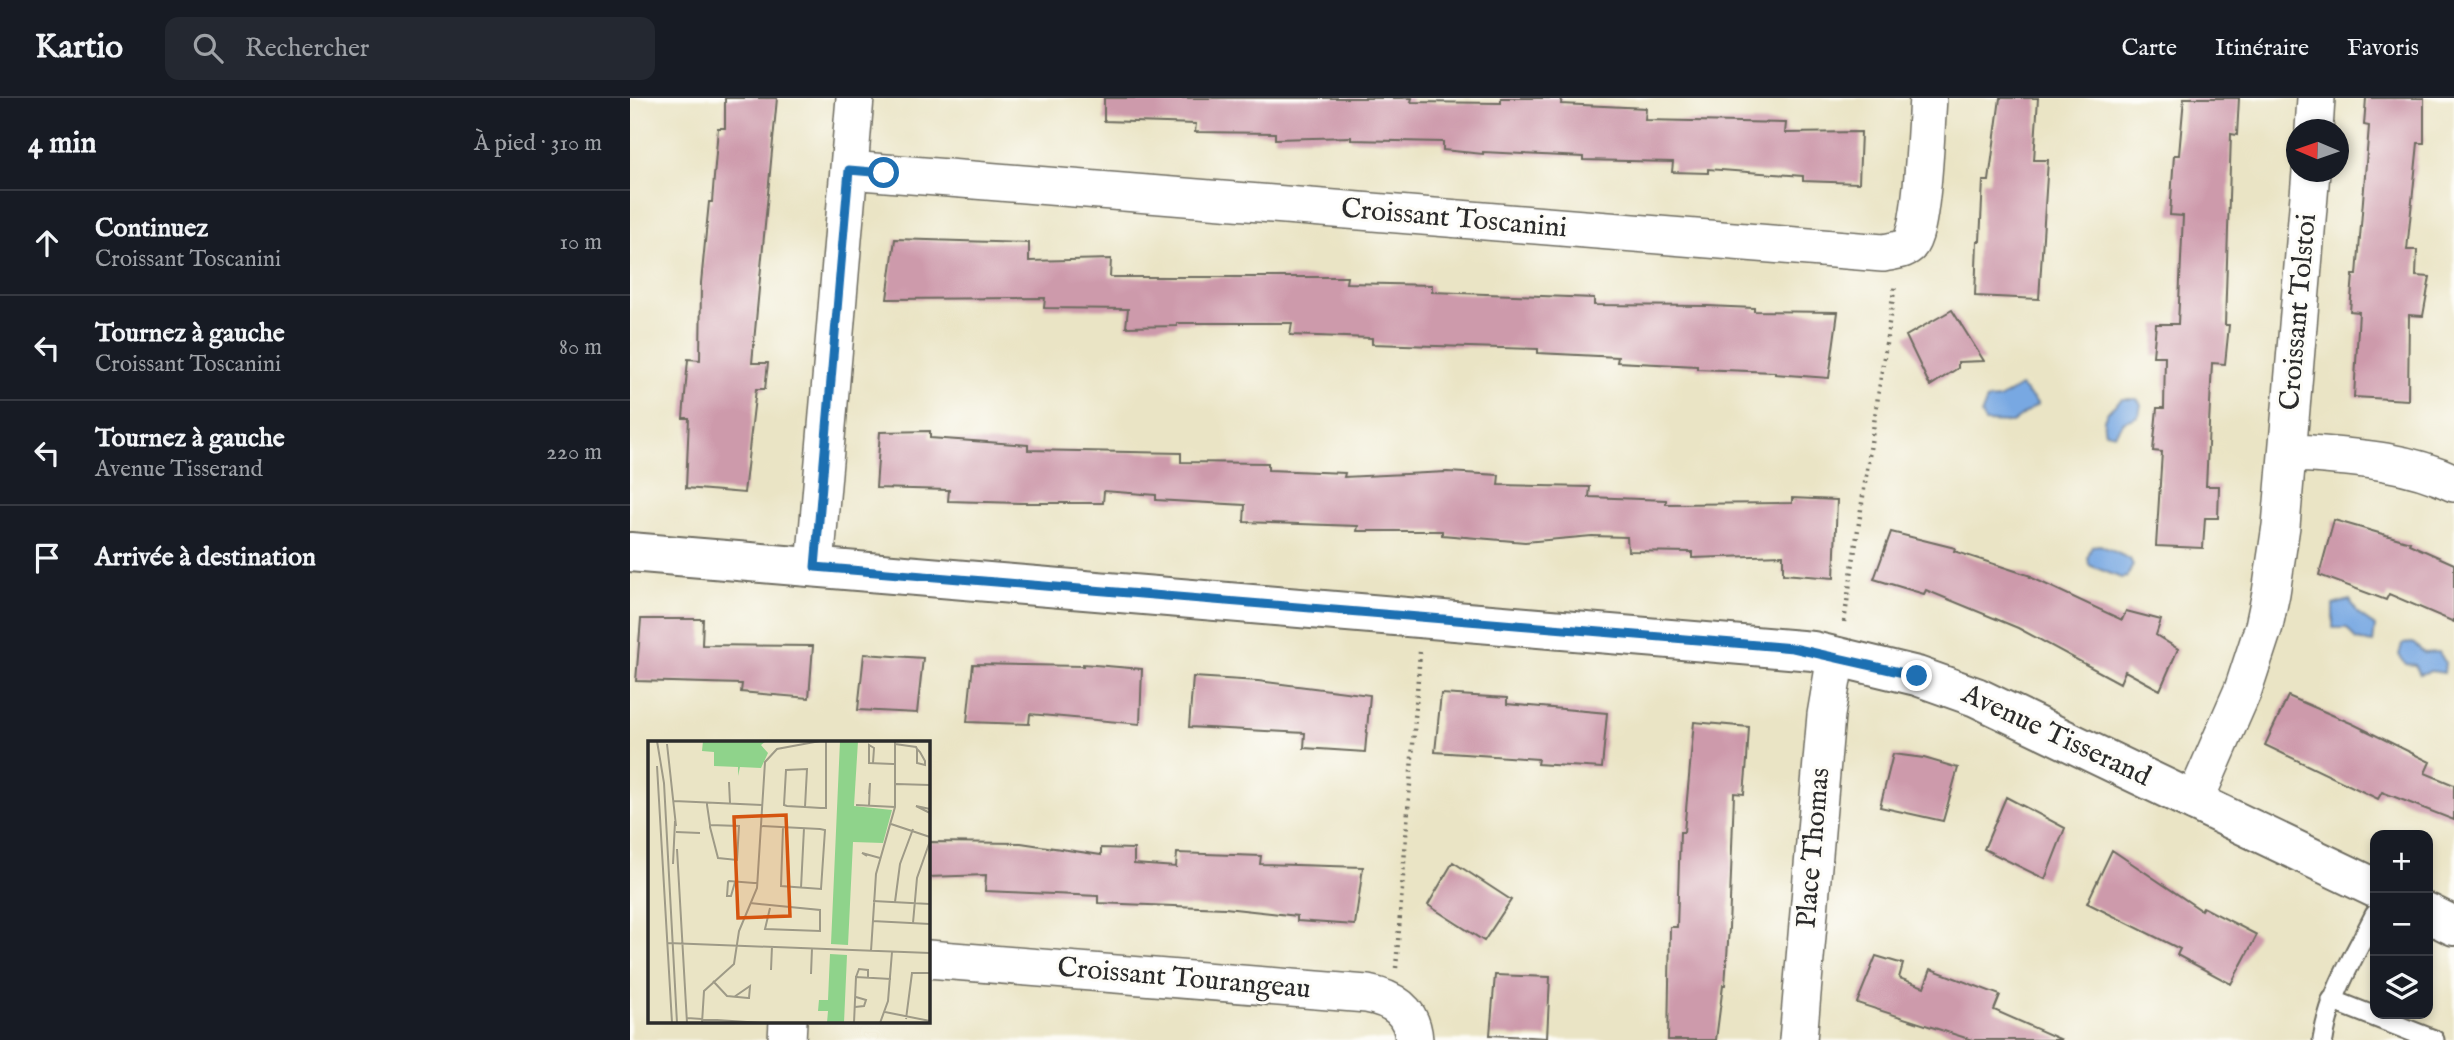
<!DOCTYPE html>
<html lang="fr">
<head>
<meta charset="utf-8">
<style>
	body { margin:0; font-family:"IM FELL English",serif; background:#242831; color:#f1f3f6 }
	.controls { position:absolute; right:21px; bottom:21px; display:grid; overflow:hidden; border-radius:14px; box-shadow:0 4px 10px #0003 }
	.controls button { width:63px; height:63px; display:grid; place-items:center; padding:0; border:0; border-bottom:2px solid #363941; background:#171b24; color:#f1f3f6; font:35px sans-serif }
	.compass { position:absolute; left:1656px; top:21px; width:63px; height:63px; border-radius:50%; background:#171b24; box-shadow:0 4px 10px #0003; rotate:272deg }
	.stop { position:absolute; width:21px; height:21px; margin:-16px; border:5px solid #1f6fb2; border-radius:50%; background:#fff }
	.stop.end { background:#1f6fb2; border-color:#fff; box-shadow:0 2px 7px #0008 }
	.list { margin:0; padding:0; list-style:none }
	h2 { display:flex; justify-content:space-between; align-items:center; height:91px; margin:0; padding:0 28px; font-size:30px }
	h2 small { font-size:23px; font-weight:400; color:#9ea1a6 }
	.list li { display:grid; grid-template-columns:46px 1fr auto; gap:21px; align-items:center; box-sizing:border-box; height:105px; padding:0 28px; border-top:2px solid #363941 }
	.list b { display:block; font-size:26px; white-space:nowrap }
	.list p { margin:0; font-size:23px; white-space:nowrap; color:#9ea1a6 }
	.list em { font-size:23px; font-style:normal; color:#9ea1a6 }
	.icon { flex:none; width:38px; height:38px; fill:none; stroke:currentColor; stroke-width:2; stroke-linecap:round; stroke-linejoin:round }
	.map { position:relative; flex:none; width:1824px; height:942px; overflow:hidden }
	header { display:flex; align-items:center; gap:42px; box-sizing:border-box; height:98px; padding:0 35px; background:#171b24; border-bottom:2px solid #363941 }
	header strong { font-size:33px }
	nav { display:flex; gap:38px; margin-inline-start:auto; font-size:24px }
	.search { width:490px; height:63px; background:#242831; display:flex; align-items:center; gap:18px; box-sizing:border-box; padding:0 24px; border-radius:14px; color:#9ea1a6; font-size:26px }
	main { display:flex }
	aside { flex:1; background:#171b24 }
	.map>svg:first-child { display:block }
</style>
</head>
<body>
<header>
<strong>Kartio</strong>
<div class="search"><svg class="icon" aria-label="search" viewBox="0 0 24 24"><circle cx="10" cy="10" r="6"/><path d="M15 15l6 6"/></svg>Rechercher</div>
<nav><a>Carte</a><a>Itinéraire</a><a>Favoris</a></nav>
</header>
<main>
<aside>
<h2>4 min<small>À pied · 310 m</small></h2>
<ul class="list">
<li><svg class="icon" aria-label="ahead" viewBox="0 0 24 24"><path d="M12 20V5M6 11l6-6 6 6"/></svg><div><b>Continuez</b><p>Croissant Toscanini</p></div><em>10 m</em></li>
<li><svg class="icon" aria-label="left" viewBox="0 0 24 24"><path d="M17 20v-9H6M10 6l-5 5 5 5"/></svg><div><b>Tournez à gauche</b><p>Croissant Toscanini</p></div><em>80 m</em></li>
<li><svg class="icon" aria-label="left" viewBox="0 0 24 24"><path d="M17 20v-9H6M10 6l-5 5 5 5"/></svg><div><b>Tournez à gauche</b><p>Avenue Tisserand</p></div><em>220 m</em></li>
<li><svg class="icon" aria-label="arrive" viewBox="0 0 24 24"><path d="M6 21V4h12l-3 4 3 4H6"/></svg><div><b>Arrivée à destination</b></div></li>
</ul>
</aside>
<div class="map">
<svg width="1824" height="942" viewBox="0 0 1824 942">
	<rect width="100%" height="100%" fill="#fdfcf7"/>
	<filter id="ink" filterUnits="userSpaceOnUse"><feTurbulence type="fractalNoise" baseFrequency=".0143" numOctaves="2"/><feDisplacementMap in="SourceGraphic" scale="14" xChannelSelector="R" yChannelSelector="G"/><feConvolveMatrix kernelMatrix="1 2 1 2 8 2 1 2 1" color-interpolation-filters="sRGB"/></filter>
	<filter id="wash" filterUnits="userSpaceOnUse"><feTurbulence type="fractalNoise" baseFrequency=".00686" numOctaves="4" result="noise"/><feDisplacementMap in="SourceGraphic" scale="28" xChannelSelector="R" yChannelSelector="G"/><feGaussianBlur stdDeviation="1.57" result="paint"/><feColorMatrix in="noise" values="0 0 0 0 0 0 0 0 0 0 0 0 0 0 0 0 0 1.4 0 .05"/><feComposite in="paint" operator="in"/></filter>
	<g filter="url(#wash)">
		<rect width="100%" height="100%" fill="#eae4c5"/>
		<!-- water -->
		<path fill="#78a8e2" stroke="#526a86" stroke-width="2" d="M 1390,288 L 1408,306 L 1382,325 L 1355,324 L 1351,317 L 1357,302 L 1369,301 Z
			M 1492,301 L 1507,301 L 1511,306 C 1509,323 1505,318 1493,324 L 1485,336 L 1475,334 C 1470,317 1480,311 1492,301 Z
			M 1470,447 L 1500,461 L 1503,467 L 1497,479 L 1491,480 L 1459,467 L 1458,459 L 1462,448 Z
			M 1720,502 L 1728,516 L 1745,528 L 1743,545 L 1726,542 L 1717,530 L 1703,530 L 1703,507 Z
			M 1783,545 L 1794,555 L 1809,554 L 1815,564 L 1814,575 L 1801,573 L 1790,576 L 1785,567 L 1776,566 L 1769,557 L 1772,546 Z"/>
		<g id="blocks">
			<!-- building -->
			<path fill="#cd9aab" d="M 95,0 L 147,0 L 122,265 L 138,265 L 135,291 L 126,291 L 114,395 L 56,390 L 59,320 L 53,320 L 58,261 L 70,262 L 71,185 L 79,104 L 82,104 L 88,30 L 95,30 Z
				M 474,0 L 782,0 L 781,4 L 871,5 L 871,0 L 932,0 L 931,6 L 1016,10 L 1015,22 L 1156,25 L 1155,35 L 1231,34 L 1229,85 L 1173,83 L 1173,78 L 1078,71 L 1078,75 L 1042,74 L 1043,64 L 953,62 L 953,59 L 853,54 L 853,56 L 813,52 L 813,44 L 721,42 L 721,39 L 645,41 L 645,35 L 565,34 L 566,26 L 474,23 Z
				M 1370,0 L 1408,0 L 1404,62 L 1418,62 L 1409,201 L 1345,198 L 1347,143 L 1350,143 L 1353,83 L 1359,83 Z
				M 1554,0 L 1609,0 L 1607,37 L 1601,36 L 1595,227 L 1599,227 L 1595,266 L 1582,265 L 1576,388 L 1589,388 L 1588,420 L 1575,420 L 1573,450 L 1526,448 L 1532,354 L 1523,353 L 1527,310 L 1534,310 L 1535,258 L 1523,258 L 1526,226 L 1548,226 L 1553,118 L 1540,117 L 1544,57 L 1549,57 Z
				M 1736,0 L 1794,0 L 1794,45 L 1788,45 L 1777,152 L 1787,152 L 1786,178 L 1800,179 L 1793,218 L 1779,217 L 1778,302 L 1724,299 L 1729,214 L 1720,213 L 1723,177 L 1727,177 L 1739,28 L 1734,27 Z
				M 265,141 L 399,145 L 399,163 L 481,161 L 480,179 L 717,179 L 716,185 L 802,187 L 802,194 L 964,200 L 964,207 L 1077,208 L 1124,210 L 1124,213 L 1208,214 L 1199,280 L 1145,276 L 1145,274 L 1067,271 L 1067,268 L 987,264 L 988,259 L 908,255 L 908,251 L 742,246 L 742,240 L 660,237 L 662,225 L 547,225 L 547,228 L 496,229 L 498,211 L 414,210 L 415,200 L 257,201 Z
				M 1322,212 L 1354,263 L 1328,264 L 1328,270 L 1300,288 L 1276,238 Z
				M 300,333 L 300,340 L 398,347 L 398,352 L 551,355 L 551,364 L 638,365 L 638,372 L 715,375 L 714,379 L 817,374 L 869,377 L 868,387 L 960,389 L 959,399 L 1036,402 L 1036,406 L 1162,405 L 1162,400 L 1207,402 L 1204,480 L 1153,476 L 1153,457 L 1062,460 L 1062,454 L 998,453 L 997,439 L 962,438 L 895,444 L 812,437 L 812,433 L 727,433 L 728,428 L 614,424 L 615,407 L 526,402 L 526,397 L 474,393 L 473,405 L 391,405 L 318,403 L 319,392 L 246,390 L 250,334 Z
				M 1704,422 L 1780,444 L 1779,446 L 1824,466 L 1824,524 L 1759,496 L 1756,502 L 1689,477 Z
				M 1261,434 L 1325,450 L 1324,453 L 1401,478 L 1400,479 L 1492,522 L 1496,513 L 1531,522 L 1526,537 L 1548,551 L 1530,592 L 1495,573 L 1490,585 L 1388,530 L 1296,492 L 1294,496 L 1244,481 Z
				M 11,521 L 73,521 L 72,547 L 183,548 L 179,600 L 111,594 L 112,586 L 6,583 Z
				M 234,556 L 293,560 L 287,615 L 228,612 Z
				M 343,566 L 453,568 L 453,566 L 512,571 L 510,626 L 400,616 L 399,626 L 337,624 Z
				M 563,579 L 628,583 L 740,597 L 735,654 L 674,650 L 675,635 L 559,629 Z
				M 811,596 L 877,600 L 877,606 L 977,615 L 972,670 L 907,666 L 908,661 L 805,654 Z
				M 1658,598 L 1723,626 L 1800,664 L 1795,675 L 1824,687 L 1824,722 L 1752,694 L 1748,701 L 1635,647 Z
				M 1064,624 L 1119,629 L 1117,662 L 1114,696 L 1104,695 L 1099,830 L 1095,887 L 1093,887 L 1086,942 L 1038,942 L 1040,829 L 1047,829 L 1050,734 L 1054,734 Z
				M 1263,656 L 1294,660 L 1328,670 L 1313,723 L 1250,709 Z
				M 1376,699 L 1435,730 L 1415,781 L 1354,751 Z
				M 298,744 L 391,745 L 471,757 L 471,750 L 504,751 L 504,766 L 546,769 L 547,755 L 631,758 L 630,766 L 733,769 L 725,827 L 667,823 L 667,818 L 595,810 L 468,805 L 468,798 L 355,793 L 356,777 L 298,779 Z
				M 1482,752 L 1571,812 L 1573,809 L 1627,837 L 1601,886 L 1547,857 L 1550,851 L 1457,805 Z
				M 823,764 L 881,802 L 854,843 L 798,807 Z
				M 1246,858 L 1273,866 L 1269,880 L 1294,889 L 1301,871 L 1370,897 L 1364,912 L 1432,942 L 1342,942 L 1227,905 Z
				M 865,877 L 920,879 L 917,940 L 860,937 Z"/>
		</g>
	</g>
	<g filter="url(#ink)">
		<use href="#blocks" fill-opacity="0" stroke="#6e6c61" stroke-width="2"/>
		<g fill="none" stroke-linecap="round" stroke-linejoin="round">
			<defs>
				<path id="service" d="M 1702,902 L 1804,942
					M 1693,942 C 1700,895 1724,859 1745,817"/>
				<path id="minor" d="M 1684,32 L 1686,0
					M 219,72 L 1253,155 C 1261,153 1272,153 1279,147 C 1293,133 1296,25 1298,0
					M 1658,354 C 1713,359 1773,360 1824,385
					M 185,469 L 225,0
					M 1564,704 L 1613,592 L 1634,528 L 1641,495 L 1651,428 L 1681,74
					M 298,861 L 737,896 C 764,901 782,913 784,942
					M 157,942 L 158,923
					M 1168,942 L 1196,617 L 1206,558"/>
				<path id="tertiary" d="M 0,454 L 1183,553 L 1287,578 L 1346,599 L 1745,790
					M 1798,815 L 1824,828"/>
			</defs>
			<!-- service casing -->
			<use href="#service" stroke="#6e6c61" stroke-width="23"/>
			<!-- minor casing -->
			<use href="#minor" stroke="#6e6c61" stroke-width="40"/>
			<!-- tertiary casing -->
			<use href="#tertiary" stroke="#6e6c61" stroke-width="42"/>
			<!-- path -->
			<path stroke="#6e6c61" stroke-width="4.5" stroke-dasharray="2 5" stroke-linecap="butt" d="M 1214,524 L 1265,186
				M 766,870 L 790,554"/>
			<!-- service -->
			<use href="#service" stroke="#fff" stroke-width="19"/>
			<!-- minor -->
			<use href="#minor" stroke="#fff" stroke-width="37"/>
			<!-- tertiary -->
			<use href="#tertiary" stroke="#fff" stroke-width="38"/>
		</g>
	</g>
	<g fill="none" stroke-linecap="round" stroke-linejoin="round" filter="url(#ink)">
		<!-- route -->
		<path stroke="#1f6fb2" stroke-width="9" d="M 254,75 L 219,72 L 185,469 L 1163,550 L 1287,578"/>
	</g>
	<g text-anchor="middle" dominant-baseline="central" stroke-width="6" stroke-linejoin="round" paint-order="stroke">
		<!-- street labels -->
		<g font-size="28" fill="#2b2b2b" stroke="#fdfcf7">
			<text transform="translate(824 121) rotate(5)">Croissant Toscanini</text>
			<text transform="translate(1669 214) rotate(-85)">Croissant Tolstoi</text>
			<text transform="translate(1426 638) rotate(25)">Avenue Tisserand</text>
			<text transform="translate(1184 750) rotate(-85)">Place Thomas</text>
			<text transform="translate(554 881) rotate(5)">Croissant Tourangeau</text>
		</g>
	</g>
	<!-- overview -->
	<g transform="translate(18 643)">
		<rect width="282" height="282" fill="#eae4c5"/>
		<path d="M 55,0 L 118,0 L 113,4 L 120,12 L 113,27 L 92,26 L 90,35 L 90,26 L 66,25 L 66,11 L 54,10 ZM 192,0 L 210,0 L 206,65 L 244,69 L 235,102 L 205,101 L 200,204 L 183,203 ZM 182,213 L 199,214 L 196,282 L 179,282 L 180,270 L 170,270 L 171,259 L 180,259 Z" fill="#8fd38b"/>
		<path fill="none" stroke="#9e9a87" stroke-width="2" d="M 9,0 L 16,42 L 29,282M 19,3 L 28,85M 247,3 L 268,6 L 269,8 L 272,11 L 277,20 L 277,24 L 269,22 L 269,8M 225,22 L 226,7 L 221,4 L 221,22 L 245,23 L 247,23M 9,25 L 24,282M 81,41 L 82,62M 248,43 L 282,44M 26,60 L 114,64M 59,61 L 59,64 L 62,84 L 62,86 L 70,117 L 89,119 L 91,85 L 62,84M 208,64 L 247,66M 221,65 L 222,42 L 221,53M 157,66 L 159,28 L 138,29 L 136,64 L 139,65 L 157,66 L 173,67 L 178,67 L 178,0M 282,68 L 268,65 L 282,72M 243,83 L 282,96M 113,85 L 172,88 L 177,89 L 173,148 L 133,145 L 135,86M 28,91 L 52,92M 29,108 L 39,282M 219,115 L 214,112 L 232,117M 25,123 L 27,80M 87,141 L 83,155 L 79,155 L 80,141 L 81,140 L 106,142 L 110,142M 153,147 L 156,87M 225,160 L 282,163M 247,161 L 252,123 L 265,88M 102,162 L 172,169 L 172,190 L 117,188 L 122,167M 224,180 L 282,183M 265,182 L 269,137 L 282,100M 20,202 L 282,212M 223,210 L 228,133 L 247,66 L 247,0M 123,229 L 124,205M 163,233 L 164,207M 208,236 L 211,228 L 220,229 L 220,237M 65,240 L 79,255 L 100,257 L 101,257 L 102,245 L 86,256M 207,266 L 216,265 L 218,259 L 208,256M 237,271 L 282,280M 39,277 L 114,282M 258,278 L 264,232 L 282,232M 54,282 L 56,250 L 86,223 L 91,190 L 109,147 L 117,21 L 129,8 L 172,0M 206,282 L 208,236 L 243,238M 232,282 L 240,260 L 244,211"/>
		<path fill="#d5540f" fill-opacity="0.15" stroke="#d5540f" stroke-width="3.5" d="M 138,74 L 142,175 L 90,177 L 86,76 Z"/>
		<rect width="282" height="282" fill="none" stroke="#2b2b2b" stroke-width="3.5"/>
	</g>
</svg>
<div class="controls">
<button>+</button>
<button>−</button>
<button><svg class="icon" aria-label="layers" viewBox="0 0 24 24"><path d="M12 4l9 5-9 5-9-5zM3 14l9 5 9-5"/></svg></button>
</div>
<svg class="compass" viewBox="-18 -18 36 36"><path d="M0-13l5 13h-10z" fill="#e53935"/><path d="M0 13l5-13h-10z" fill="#9ea1a6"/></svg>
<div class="stop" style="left:254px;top:75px"></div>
<div class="stop end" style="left:1287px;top:578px"></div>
</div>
</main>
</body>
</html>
